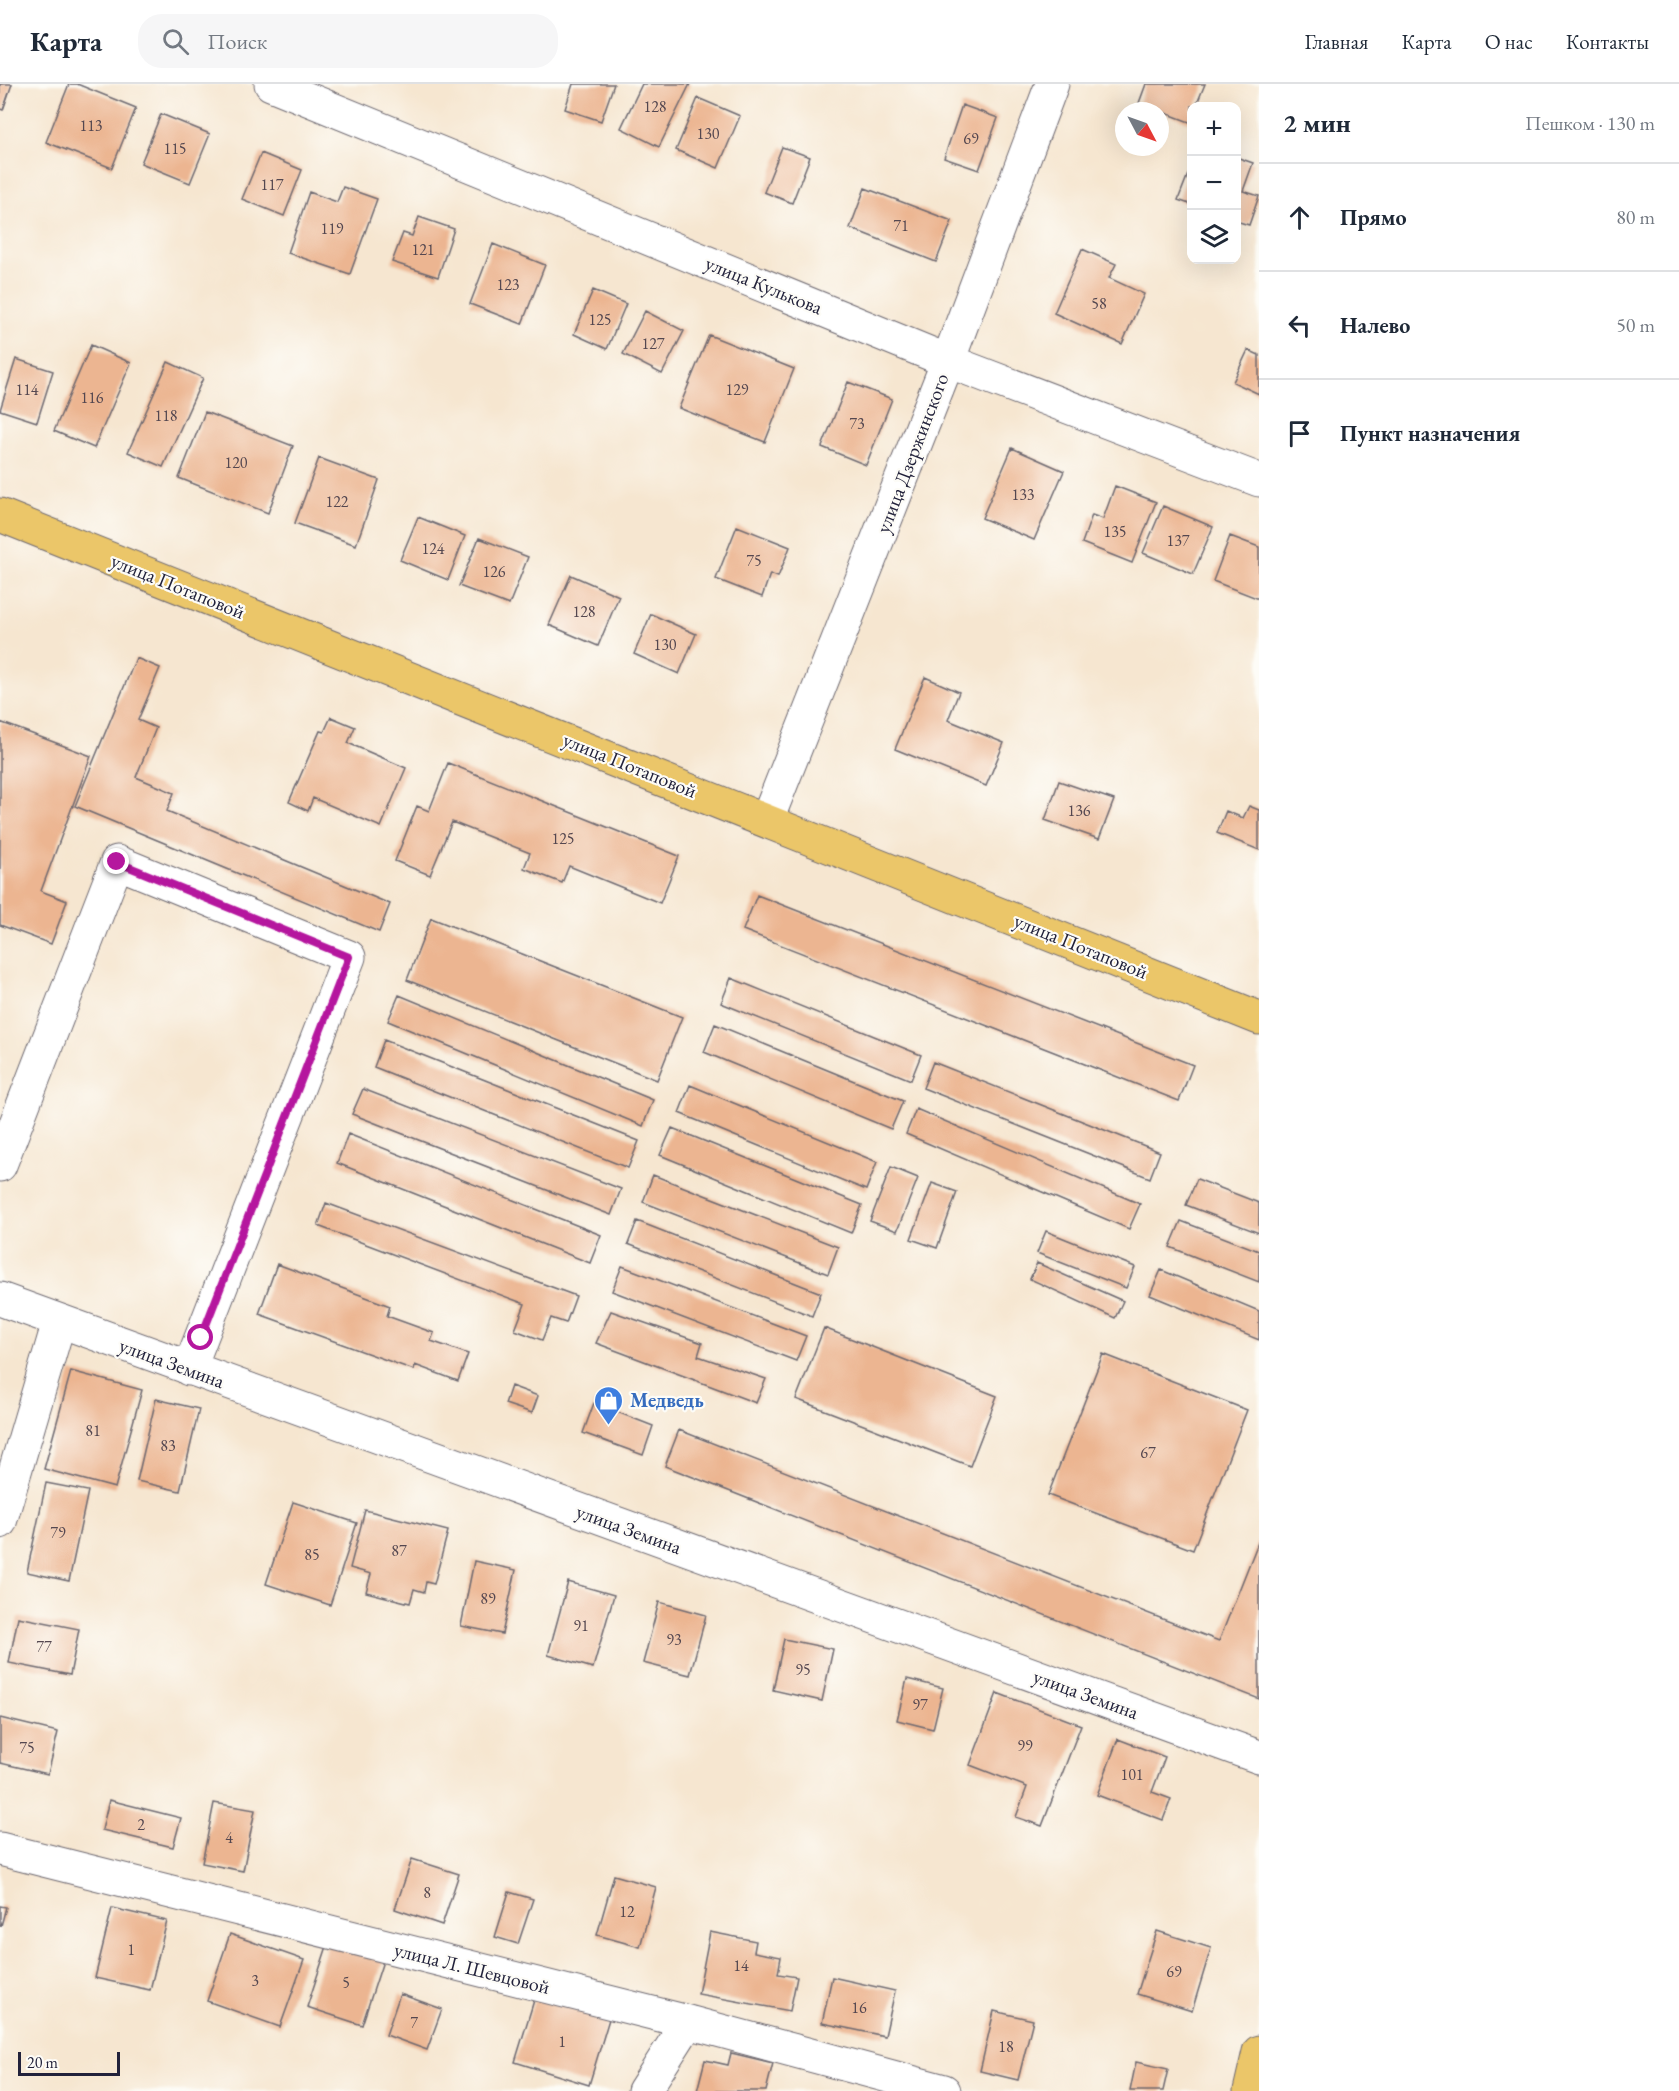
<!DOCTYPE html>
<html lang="ru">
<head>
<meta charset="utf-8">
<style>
	body { margin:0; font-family:"EB Garamond",serif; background:#f6f6f7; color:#1f2937 }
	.controls { position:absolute; right:18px; top:18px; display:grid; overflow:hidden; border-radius:12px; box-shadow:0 6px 24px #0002 }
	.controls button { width:54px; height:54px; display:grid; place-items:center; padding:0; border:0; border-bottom:2px solid #e0e1e3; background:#fff; color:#1f2937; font:30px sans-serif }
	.compass { position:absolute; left:1115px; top:18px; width:54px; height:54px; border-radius:50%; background:#fff; box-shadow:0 6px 24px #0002; rotate:131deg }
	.scale { position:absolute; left:18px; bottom:15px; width:102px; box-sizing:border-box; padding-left:6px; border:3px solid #22223b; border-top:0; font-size:16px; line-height:21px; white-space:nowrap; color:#22223b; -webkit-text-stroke:4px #fdfcf7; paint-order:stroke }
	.stop { position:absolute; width:18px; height:18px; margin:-14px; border:4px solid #b5179e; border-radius:50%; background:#fff }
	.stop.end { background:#b5179e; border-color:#fff; box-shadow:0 2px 6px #0008 }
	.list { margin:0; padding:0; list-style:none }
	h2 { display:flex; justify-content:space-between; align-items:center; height:78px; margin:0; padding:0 24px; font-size:26px }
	h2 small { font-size:20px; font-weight:400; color:#747a83 }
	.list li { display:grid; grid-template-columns:39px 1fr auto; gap:18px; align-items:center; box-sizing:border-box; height:108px; padding:0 24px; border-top:2px solid #e0e1e3 }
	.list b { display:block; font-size:22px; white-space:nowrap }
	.list em { font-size:20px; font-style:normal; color:#747a83 }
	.icon { flex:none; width:33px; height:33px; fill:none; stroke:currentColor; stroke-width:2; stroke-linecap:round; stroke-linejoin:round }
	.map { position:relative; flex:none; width:1259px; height:2007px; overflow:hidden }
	header { display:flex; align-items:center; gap:36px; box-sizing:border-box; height:84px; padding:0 30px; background:#fff; border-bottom:2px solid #e0e1e3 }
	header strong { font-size:28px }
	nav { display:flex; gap:33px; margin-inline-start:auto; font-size:21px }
	.search { width:420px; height:54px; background:#f6f6f7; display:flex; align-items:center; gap:15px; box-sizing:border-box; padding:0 21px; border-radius:24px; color:#747a83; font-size:22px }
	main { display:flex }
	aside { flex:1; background:#fff }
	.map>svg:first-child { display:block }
</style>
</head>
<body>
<header>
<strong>Карта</strong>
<div class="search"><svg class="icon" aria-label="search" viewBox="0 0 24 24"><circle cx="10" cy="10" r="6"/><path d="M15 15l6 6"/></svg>Поиск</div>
<nav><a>Главная</a><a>Карта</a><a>О нас</a><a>Контакты</a></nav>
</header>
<main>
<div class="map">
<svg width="1259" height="2007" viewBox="0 0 1259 2007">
	<rect width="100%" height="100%" fill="#fdfcf7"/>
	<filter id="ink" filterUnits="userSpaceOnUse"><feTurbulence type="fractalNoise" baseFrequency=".0167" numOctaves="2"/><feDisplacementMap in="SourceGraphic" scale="12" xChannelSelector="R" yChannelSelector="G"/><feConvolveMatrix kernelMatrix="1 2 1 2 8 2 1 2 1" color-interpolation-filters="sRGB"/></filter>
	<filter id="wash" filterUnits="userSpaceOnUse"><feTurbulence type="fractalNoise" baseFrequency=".008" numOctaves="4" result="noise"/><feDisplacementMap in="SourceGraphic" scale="24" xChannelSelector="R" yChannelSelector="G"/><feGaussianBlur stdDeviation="1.35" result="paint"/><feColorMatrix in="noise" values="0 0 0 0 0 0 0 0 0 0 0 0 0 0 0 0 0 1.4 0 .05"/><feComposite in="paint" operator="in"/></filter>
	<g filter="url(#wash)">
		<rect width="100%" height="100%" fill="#f6e6d0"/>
		<g id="blocks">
			<!-- building -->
			<path fill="#ecb591" d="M 0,0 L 12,0 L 3,26 L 0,25 Z
				M 69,0 L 77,0 L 136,24 L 112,84 L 46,58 Z
				M 573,0 L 614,0 L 601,37 L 565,25 Z
				M 642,0 L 690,0 L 659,63 L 621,44 Z
				M 1146,0 L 1205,0 L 1196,22 L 1192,22 L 1192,39 L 1139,19 Z
				M 698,14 L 740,32 L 718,84 L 676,66 Z
				M 962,21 L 998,34 L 979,86 L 944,74 Z
				M 161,30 L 210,50 L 190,99 L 141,79 Z
				M 782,63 L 810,73 L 792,119 L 764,108 Z
				M 261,69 L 302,86 L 284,132 L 242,115 Z
				M 1236,73 L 1253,79 L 1243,107 L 1259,112 L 1249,141 L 1236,137 Z
				M 1192,80 L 1192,121 L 1178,116 Z
				M 343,103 L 377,115 L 350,190 L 288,169 L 309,108 L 337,118 Z
				M 865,104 L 952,137 L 936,178 L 850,144 Z
				M 419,133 L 454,145 L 438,193 L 392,178 L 403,149 L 412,152 Z
				M 493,160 L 545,181 L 522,240 L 470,220 Z
				M 1082,165 L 1116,180 L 1109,194 L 1144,210 L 1122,260 L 1054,229 Z
				M 593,206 L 626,220 L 607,265 L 574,250 Z
				M 645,227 L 684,247 L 662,290 L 623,270 Z
				M 709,251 L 794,285 L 765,358 L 679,324 Z
				M 91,261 L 131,279 L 94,364 L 54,347 Z
				M 1248,266 L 1259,271 L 1259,310 L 1233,298 Z
				M 16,275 L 53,287 L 37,338 L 0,326 Z
				M 168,278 L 203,294 L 163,383 L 128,368 Z
				M 848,298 L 892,315 L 866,381 L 822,363 Z
				M 205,328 L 293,362 L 268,429 L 179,394 Z
				M 1012,364 L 1064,387 L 1034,456 L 982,434 Z
				M 319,374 L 379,396 L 356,461 L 295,439 Z
				M 1115,402 L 1156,418 L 1132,479 L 1082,459 L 1092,431 L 1103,435 Z
				M 1163,422 L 1213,443 L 1193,490 L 1143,469 Z
				M 418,433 L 465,452 L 448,496 L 400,476 Z
				M 737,442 L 790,463 L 778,493 L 770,490 L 762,513 L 716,495 Z
				M 1230,452 L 1259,463 L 1259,515 L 1213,497 Z
				M 479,454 L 528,473 L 509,521 L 459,502 Z
				M 571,491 L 619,512 L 598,562 L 549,541 Z
				M 651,530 L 696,550 L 679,590 L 634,570 Z
				M 136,574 L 160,584 L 138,636 L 156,644 L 136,693 L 174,709 L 167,727 L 390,820 L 379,848 L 75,722 Z
				M 925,593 L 959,608 L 948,636 L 1004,659 L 986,702 L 895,665 Z
				M 331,633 L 355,643 L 348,659 L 406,684 L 381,743 L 313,714 L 308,727 L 289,718 L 320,647 L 324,648 Z
				M 0,638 L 91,672 L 41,807 L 67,817 L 51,860 L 0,841 Z
				M 448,679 L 679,772 L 660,819 L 569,782 L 562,799 L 524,784 L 530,769 L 452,738 L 430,791 L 395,777 L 417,722 L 429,727 Z
				M 1059,697 L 1114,716 L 1099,755 L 1045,736 Z
				M 1249,722 L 1259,726 L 1259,766 L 1217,749 L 1226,727 L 1243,734 Z
				M 757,811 L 1193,981 L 1179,1017 L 743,846 Z
				M 431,834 L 682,933 L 657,996 L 407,896 Z
				M 731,894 L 921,971 L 911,996 L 721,919 Z
				M 399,911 L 653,1016 L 643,1042 L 388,937 Z
				M 715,940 L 903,1017 L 891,1045 L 704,968 Z
				M 384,956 L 639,1057 L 628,1084 L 374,983 Z
				M 933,978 L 1160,1068 L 1150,1094 L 923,1004 Z
				M 690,1001 L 877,1078 L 866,1106 L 679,1029 Z
				M 363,1005 L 621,1105 L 611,1131 L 352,1030 Z
				M 916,1025 L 1140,1120 L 1129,1145 L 906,1050 Z
				M 672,1044 L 862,1121 L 851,1149 L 660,1071 Z
				M 348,1050 L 601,1151 L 590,1179 L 337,1079 Z
				M 891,1083 L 918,1094 L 897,1147 L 870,1137 Z
				M 653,1091 L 838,1163 L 828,1190 L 643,1118 Z
				M 1197,1095 L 1259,1119 L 1259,1149 L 1186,1121 Z
				M 932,1099 L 957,1108 L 937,1164 L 911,1155 Z
				M 326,1119 L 576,1212 L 566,1239 L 551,1234 L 542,1256 L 515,1246 L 525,1220 L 318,1142 Z
				M 637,1137 L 821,1209 L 812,1232 L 628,1160 Z
				M 1181,1137 L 1259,1167 L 1259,1198 L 1170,1163 Z
				M 1046,1147 L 1135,1183 L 1126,1204 L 1037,1169 Z
				M 1037,1179 L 1123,1217 L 1115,1234 L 1030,1195 Z
				M 277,1180 L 390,1222 L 387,1232 L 434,1249 L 431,1257 L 468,1270 L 458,1297 L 415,1281 L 414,1286 L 259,1230 Z
				M 622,1182 L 806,1252 L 796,1277 L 612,1207 Z
				M 1161,1186 L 1259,1227 L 1259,1256 L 1150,1211 Z
				M 611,1227 L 702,1259 L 698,1272 L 766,1295 L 756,1319 L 596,1259 Z
				M 824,1244 L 997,1312 L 970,1382 L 796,1315 Z
				M 1103,1270 L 1247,1326 L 1193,1466 L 1048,1411 Z
				M 71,1287 L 142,1306 L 115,1404 L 44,1385 Z
				M 511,1302 L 538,1312 L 532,1329 L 505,1320 Z
				M 156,1315 L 199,1325 L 180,1407 L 137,1397 Z
				M 594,1319 L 653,1342 L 643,1371 L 583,1349 Z
				M 679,1346 L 1219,1557 L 1259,1456 L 1259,1615 L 665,1382 Z
				M 46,1399 L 88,1407 L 69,1497 L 27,1488 Z
				M 293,1418 L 357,1439 L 330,1521 L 266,1500 Z
				M 365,1426 L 448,1447 L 434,1500 L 426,1498 L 424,1508 L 414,1505 L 410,1519 L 366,1508 L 371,1490 L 350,1484 Z
				M 474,1477 L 516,1486 L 502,1550 L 461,1542 Z
				M 568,1498 L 614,1511 L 593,1584 L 548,1571 Z
				M 659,1518 L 706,1531 L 690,1591 L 643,1579 Z
				M 18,1533 L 79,1545 L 70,1591 L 9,1579 Z
				M 784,1555 L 833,1565 L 822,1617 L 773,1606 Z
				M 907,1595 L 943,1604 L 933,1645 L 897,1636 Z
				M 997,1609 L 1081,1641 L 1042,1742 L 1016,1733 L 1027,1703 L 970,1681 Z
				M 0,1634 L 58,1648 L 48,1690 L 0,1679 Z
				M 1118,1655 L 1165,1673 L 1152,1708 L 1171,1715 L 1163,1736 L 1097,1711 Z
				M 109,1716 L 181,1734 L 173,1763 L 102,1746 Z
				M 214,1719 L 255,1726 L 243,1787 L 202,1779 Z
				M 412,1775 L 459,1790 L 442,1841 L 395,1825 Z
				M 614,1791 L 656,1803 L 640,1863 L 597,1851 Z
				M 509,1808 L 533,1815 L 518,1860 L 495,1853 Z
				M 0,1822 L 6,1823 L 1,1842 L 0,1842 Z
				M 112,1824 L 167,1837 L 150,1906 L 95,1894 Z
				M 1157,1847 L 1211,1864 L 1192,1927 L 1137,1910 Z
				M 710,1848 L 756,1857 L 754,1868 L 781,1873 L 778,1890 L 797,1893 L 790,1927 L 698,1910 Z
				M 230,1850 L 304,1876 L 280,1943 L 207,1917 Z
				M 329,1856 L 384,1874 L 362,1941 L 307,1923 Z
				M 832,1893 L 895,1907 L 885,1952 L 822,1939 Z
				M 400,1910 L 442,1925 L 427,1966 L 386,1951 Z
				M 535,1913 L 609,1935 L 589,2001 L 515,1978 Z
				M 994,1927 L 1033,1936 L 1018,1996 L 980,1987 Z
				M 731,1969 L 773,1979 L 766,2007 L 697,2007 L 705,1976 L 728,1981 Z
				M 1136,1978 L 1168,1985 L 1163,2007 L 1130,2007 Z"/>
		</g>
	</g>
	<g filter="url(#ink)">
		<use href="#blocks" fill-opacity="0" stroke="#6c676f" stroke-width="1.5"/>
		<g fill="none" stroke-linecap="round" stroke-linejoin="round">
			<defs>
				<path id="minor" d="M 271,0 L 948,277 L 1259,396
					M 767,736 L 948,277 L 1052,0
					M 0,1081 L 117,778 L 349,873 L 189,1285
					M 0,1215 L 1259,1673
					M 0,1438 L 59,1238
					M 0,1765 L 688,1938 L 944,2007
					M 644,2007 L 688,1938"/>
				<path id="major" d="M 0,431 L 1259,934
					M 1250,2007 L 1259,1968"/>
			</defs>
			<!-- minor casing -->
			<use href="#minor" stroke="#6c676f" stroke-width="35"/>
			<!-- major casing -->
			<use href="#major" stroke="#6c676f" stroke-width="35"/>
			<!-- minor -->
			<use href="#minor" stroke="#fff" stroke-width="33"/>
			<!-- major -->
			<use href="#major" stroke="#ebc669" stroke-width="33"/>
		</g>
	</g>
	<g fill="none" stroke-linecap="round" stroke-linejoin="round" filter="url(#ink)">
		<!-- route -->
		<path stroke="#b5179e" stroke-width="8" d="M 117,778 L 349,873 L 201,1254"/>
	</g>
	<!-- icons -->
	<defs>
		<symbol id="shop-pin" viewBox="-11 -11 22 30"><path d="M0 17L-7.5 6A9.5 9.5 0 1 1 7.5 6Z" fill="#3f7fe0" stroke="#fdfcf7"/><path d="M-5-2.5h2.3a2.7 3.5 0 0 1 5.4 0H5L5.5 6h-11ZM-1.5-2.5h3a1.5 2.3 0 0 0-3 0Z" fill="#fff"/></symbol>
	</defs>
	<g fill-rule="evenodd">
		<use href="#shop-pin" x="592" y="1300" width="33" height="45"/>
	</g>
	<g text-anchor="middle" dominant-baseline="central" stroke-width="4.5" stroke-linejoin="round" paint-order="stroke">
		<!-- number labels -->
		<g font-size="16" fill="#544750">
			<text x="655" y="22">128</text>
			<text x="91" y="41">113</text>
			<text x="708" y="49">130</text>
			<text x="971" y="54">69</text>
			<text x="175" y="64">115</text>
			<text x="272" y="100">117</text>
			<text x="901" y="141">71</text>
			<text x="332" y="144">119</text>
			<text x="423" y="165">121</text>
			<text x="508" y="200">123</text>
			<text x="1099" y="219">58</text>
			<text x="600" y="235">125</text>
			<text x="653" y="259">127</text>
			<text x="27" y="305">114</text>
			<text x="737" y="305">129</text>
			<text x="92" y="313">116</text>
			<text x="166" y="331">118</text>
			<text x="857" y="339">73</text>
			<text x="236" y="378">120</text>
			<text x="1023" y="410">133</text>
			<text x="337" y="417">122</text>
			<text x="1115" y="447">135</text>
			<text x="1178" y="456">137</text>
			<text x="433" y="464">124</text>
			<text x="754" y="476">75</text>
			<text x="494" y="487">126</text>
			<text x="584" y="527">128</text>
			<text x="665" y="560">130</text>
			<text x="1079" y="726">136</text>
			<text x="563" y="754">125</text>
			<text x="93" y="1346">81</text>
			<text x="168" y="1361">83</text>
			<text x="1148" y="1368">67</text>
			<text x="58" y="1448">79</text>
			<text x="399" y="1466">87</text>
			<text x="312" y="1470">85</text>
			<text x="488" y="1514">89</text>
			<text x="581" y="1541">91</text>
			<text x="674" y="1555">93</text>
			<text x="44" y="1562">77</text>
			<text x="803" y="1585">95</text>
			<text x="920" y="1620">97</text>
			<text x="1025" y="1661">99</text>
			<text x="27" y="1663">75</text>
			<text x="1132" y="1690">101</text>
			<text x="141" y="1740">2</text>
			<text x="229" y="1753">4</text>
			<text x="427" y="1808">8</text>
			<text x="627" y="1827">12</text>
			<text x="131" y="1865">1</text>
			<text x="741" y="1881">14</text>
			<text x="1174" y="1887">69</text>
			<text x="255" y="1896">3</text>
			<text x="346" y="1898">5</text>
			<text x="859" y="1923">16</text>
			<text x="414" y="1938">7</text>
			<text x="562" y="1957">1</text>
			<text x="1006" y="1962">18</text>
		</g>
		<!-- street labels -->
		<g font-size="20" fill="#22223b" stroke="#fdfcf7">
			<text transform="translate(764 201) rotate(22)">улица Кулькова</text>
			<text transform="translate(912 369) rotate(-69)">улица Дзержинского</text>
			<text transform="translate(178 502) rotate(22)">улица Потаповой</text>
			<text transform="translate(630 681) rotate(22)">улица Потаповой</text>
			<text transform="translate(1081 862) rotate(22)">улица Потаповой</text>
			<text transform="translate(172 1279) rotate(20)">улица Земина</text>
			<text transform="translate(629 1445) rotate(20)">улица Земина</text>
			<text transform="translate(1086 1610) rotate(20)">улица Земина</text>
			<text transform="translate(472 1884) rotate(14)">улица Л. Шевцовой</text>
		</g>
		<!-- shop labels -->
		<g font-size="20" font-weight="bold" fill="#366cbe" stroke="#fdfcf7" text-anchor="start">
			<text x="630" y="1316">Медведь</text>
		</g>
	</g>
</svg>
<div class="controls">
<button>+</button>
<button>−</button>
<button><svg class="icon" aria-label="layers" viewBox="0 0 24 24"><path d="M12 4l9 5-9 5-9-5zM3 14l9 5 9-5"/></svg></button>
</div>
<svg class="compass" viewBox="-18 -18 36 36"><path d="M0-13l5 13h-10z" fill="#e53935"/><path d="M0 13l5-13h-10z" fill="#747a83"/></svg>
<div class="scale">20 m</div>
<div class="stop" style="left:201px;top:1254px"></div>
<div class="stop end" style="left:117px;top:778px"></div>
</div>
<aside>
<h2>2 мин<small>Пешком · 130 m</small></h2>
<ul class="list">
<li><svg class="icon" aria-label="ahead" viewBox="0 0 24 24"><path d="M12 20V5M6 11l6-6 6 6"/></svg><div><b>Прямо</b></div><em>80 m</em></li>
<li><svg class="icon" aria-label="left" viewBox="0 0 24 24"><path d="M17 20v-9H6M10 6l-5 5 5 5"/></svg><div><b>Налево</b></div><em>50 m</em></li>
<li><svg class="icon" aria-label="arrive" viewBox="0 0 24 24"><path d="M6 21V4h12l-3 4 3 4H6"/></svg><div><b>Пункт назначения</b></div></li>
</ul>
</aside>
</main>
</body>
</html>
